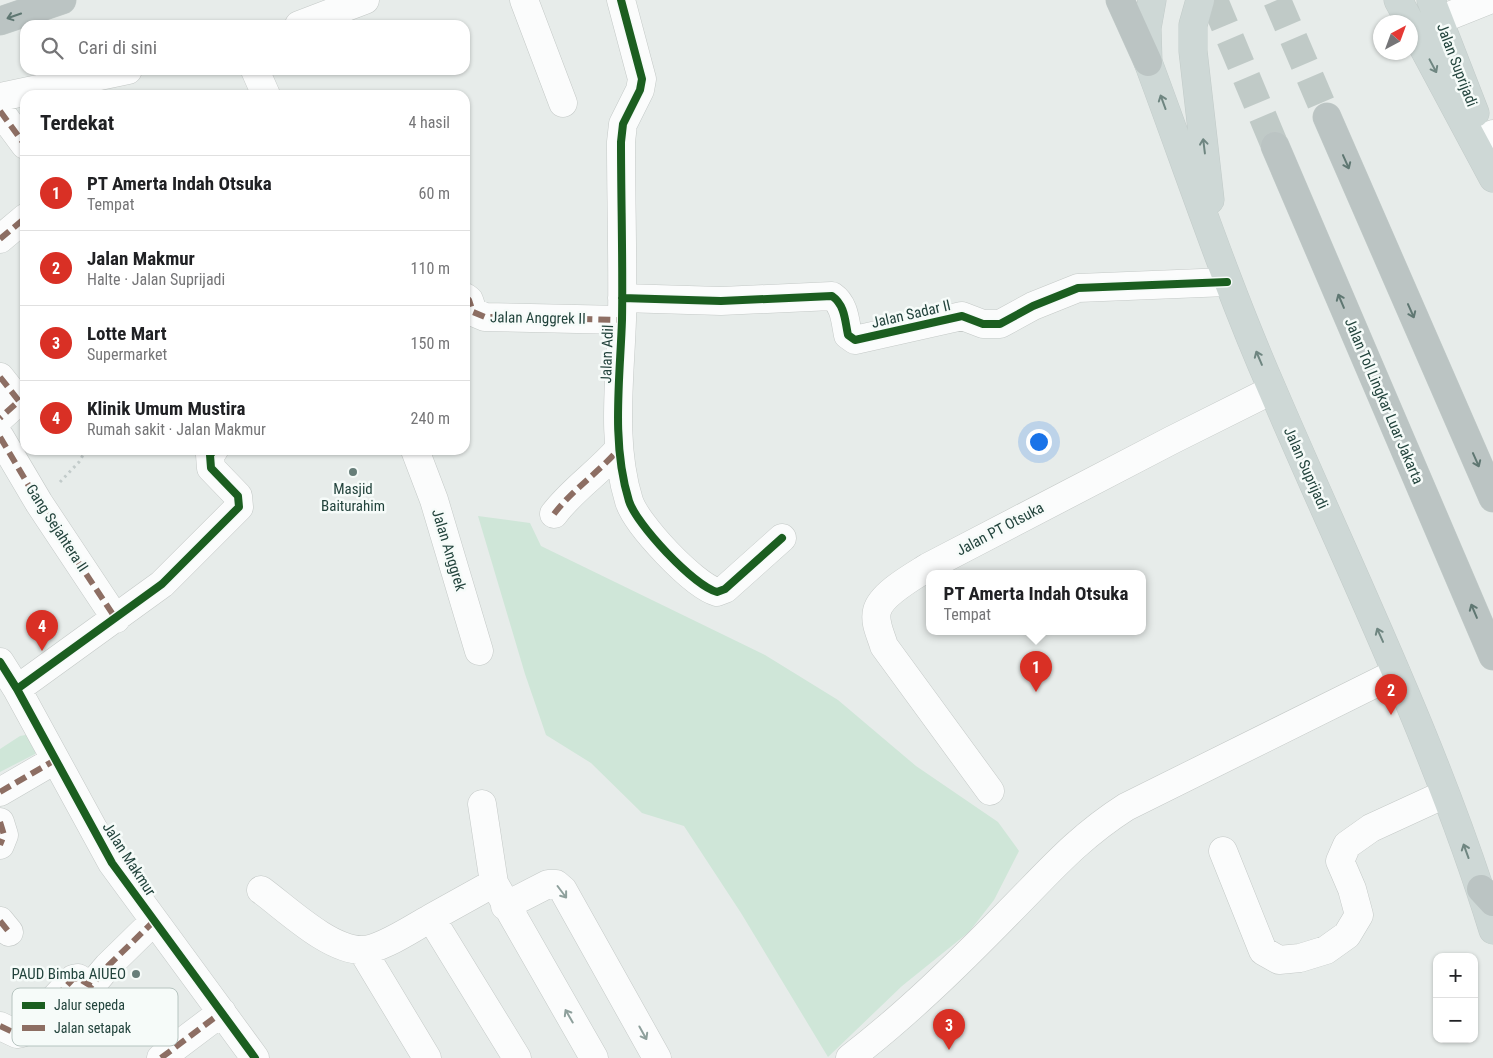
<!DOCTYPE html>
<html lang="id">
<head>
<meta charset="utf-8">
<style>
	body { margin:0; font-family:"Roboto Condensed",sans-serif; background:#f2f2f2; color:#202124 }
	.controls { position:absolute; right:15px; bottom:15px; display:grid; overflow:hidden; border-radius:10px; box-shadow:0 1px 4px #0004 }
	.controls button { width:45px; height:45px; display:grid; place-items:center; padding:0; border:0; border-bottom:1px solid #e0e0e0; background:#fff; color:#202124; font:25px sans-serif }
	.compass { position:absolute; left:1373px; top:15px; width:45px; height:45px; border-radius:50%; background:#fff; box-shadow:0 1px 4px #0004; rotate:41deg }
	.you { position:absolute; left:1038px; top:441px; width:18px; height:18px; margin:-12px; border:4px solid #fff; border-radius:50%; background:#1a73e8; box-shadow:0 0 0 8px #1a73e833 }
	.badge { display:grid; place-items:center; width:32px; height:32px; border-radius:50%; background:#d93025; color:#fff; font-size:16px; font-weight:700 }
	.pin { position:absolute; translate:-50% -41px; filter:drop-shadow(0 1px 2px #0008) }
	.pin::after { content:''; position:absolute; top:26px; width:18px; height:15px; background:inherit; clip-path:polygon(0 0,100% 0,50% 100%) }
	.popup { position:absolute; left:926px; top:570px; width:220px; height:65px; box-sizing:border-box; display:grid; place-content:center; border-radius:10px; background:#fff; filter:drop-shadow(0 1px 4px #0005); font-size:16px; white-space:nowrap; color:#757577 }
	.popup b { font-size:19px; color:#202124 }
	.popup::after { content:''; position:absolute; left:50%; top:100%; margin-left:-10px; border:10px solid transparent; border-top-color:#fff }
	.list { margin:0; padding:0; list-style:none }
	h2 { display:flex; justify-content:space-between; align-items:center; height:65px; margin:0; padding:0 20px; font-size:21px }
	h2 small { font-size:16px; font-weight:400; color:#757577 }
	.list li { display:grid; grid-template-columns:32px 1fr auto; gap:15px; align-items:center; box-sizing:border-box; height:75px; padding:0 20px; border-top:1px solid #e0e0e0 }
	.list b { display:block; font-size:19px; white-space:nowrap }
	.list p { margin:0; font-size:16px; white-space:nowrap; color:#757577 }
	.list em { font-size:16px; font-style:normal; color:#757577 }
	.icon { flex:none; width:28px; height:28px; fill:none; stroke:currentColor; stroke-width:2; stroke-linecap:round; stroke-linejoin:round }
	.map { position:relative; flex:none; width:1493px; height:1058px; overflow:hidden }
	.search { position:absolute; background:#fff; box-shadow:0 1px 4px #0004; left:20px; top:20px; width:450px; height:55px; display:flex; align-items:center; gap:12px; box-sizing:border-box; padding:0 18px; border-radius:15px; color:#757577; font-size:19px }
	.panel { position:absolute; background:#fff; box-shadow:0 1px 4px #0004; left:20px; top:90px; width:450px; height:365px; border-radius:15px }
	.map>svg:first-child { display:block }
</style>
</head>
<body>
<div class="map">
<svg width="1493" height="1058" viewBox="0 0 1493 1058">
	<rect width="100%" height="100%" fill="#e7ecea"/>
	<!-- green -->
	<path fill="#cfe6d8" d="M 478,516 L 530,523 L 541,546 L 765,655 L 838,700 L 916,766 L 998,822 L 1019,851 L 994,900 L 969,932 L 902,986 L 828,1057 L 741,913 L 684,826 L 642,813 L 591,763 L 546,735 L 525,674 Z
		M 31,734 L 39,745 L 35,754 L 0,772 L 0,749 L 20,736 Z"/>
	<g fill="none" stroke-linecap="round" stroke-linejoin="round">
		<!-- highway-tunnel -->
		<path stroke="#c0cac7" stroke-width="28" stroke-dasharray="28 14" stroke-linecap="butt" d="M 1214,0 L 1275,146
			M 1277,0 L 1327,117"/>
		<defs>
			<path id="minor" d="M 524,0 L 563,103
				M 621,0 L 642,79 L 640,90 L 623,124 L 621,142 C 621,201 623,261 622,320 C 620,379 611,443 629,501 C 636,524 693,585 717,592 L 725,589 L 782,538
				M 1439,20 L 1489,0
				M 299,25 L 365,0
				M 255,70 L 266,95
				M 0,97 L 128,70
				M 0,111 L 25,145
				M 1485,137 L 1493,134
				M 0,239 L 25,218
				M 465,297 L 469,300 L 473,312 L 485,317 L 622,320
				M 622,298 L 721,301 L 832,296 C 845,305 845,321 848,335 L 855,340 L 962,316 L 983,324 L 1000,324 L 1033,306 L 1078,288 L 1227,282
				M 0,377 L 19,401 L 0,418
				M 0,437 L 39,503 L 116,619
				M 415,450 L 434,500 L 479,651
				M 554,514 C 572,490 598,473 618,450
				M 0,662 L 17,689 L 112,863 L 255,1058
				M 17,689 L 162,584 L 239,507 L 238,496 L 211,468 L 210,455 L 214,450
				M 990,791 L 884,646 C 881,635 874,623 877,611 C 881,594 914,576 928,567 L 1172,440 L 1272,390
				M 0,792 L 55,760
				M 482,804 L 494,883 L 594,1058
				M 0,822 L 4,835 L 0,845
				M 1223,851 L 1263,951 L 1279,960 L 1300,958 L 1326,950 L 1347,935 L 1359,915 L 1352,889 L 1340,861 L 1347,845 L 1371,828 L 1445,794
				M 494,883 L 431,918 L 517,1058
				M 261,890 C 287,909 329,950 362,950 C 381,950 414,927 431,918
				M 505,906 L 548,884 L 556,884 L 563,890 L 657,1058
				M 0,921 L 9,932
				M 362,950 L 427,1058
				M 0,1026 L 17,1034 L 22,1033 L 73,979 L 78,978 L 91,986 L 108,966 L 154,921
				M 161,1058 L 222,1012
				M 850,1058 C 906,1015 958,964 1007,914 C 1048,873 1076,839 1126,807 L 1396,673"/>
			<path id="major" d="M 1152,0 L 1147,28 L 1148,62 C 1189,172 1226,284 1273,391 C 1349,569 1436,745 1493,930
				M 1200,0 L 1193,25 L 1193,51 L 1210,200
				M 1398,0 L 1410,22
				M 1431,0 L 1475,113
				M 1410,23 L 1493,178"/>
			<path id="highway" d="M 1120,0 L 1148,62
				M 0,21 L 62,0
				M 1327,117 L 1493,498
				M 1275,146 L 1493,656
				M 1481,889 L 1493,902"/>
		</defs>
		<!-- minor casing -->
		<use href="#minor" stroke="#c4c9c7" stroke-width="29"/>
		<!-- major casing -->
		<use href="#major" stroke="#c2cbc9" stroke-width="29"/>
		<!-- highway casing -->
		<use href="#highway" stroke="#c2cbc9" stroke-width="29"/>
		<!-- path -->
		<path stroke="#c2cbca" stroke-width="3" stroke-dasharray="2.5 4" stroke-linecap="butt" d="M 60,482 L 79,462 L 86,450"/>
		<!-- minor -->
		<use href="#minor" stroke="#fbfcfc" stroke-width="28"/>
		<!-- major -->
		<use href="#major" stroke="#ced8d6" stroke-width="28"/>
		<!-- highway -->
		<use href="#highway" stroke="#bbc4c3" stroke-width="28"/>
		<!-- quiet -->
		<path stroke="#8d6e63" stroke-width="6" stroke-dasharray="12 6" stroke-linecap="butt" d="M 0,111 L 25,145
			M 0,239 L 25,218
			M 465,297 L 469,300 L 473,312 L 485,317 L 622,320
			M 0,377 L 19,401 L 0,418
			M 0,437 L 39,503 L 116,619
			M 554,514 C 572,490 598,473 618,450
			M 0,792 L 55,760
			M 0,822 L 4,835 L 0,845
			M 0,921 L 9,932
			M 0,1026 L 17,1034 L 22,1033 L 73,979 L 78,978 L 91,986 L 108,966 L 154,921
			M 161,1058 L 222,1012"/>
		<defs>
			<path id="cycleway" d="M 621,0 L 642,79 L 640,90 L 623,124 L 621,142 C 621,201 623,261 622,320 C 620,379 611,443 629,501 C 636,524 693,585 717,592 L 725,589 L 782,538
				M 622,298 L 721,301 L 832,296 C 845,305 845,321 848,335 L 855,340 L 962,316 L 983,324 L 1000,324 L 1033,306 L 1078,288 L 1227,282
				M 0,662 L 17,689 L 112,863 L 255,1058
				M 17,689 L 162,584 L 239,507 L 238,496 L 211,468 L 210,455 L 214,450"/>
		</defs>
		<!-- cycleway casing -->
		<use href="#cycleway" stroke="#f6fbf9" stroke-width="11"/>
		<!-- cycleway -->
		<use href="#cycleway" stroke="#1b5e20" stroke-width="8"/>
	</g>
	<!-- one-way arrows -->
	<defs><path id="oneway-shaft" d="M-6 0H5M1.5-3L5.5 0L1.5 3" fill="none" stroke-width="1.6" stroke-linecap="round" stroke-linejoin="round" transform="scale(1.25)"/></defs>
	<g stroke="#5f7772">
		<use href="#oneway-shaft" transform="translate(14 16) rotate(161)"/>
		<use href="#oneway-shaft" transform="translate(1346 162) rotate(66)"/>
		<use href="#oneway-shaft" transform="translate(1341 301) rotate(-113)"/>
		<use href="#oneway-shaft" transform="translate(1411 311) rotate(66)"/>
		<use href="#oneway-shaft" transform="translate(1476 460) rotate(66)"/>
		<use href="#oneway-shaft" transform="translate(1474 611) rotate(-113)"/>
	</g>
	<g stroke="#6f8681">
		<use href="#oneway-shaft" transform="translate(1433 66) rotate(62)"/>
		<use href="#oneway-shaft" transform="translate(1163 102) rotate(-110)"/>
		<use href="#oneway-shaft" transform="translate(1204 146) rotate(-97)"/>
		<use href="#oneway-shaft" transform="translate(1259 358) rotate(-113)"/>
		<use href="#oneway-shaft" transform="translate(1380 635) rotate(-114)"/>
		<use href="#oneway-shaft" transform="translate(1466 851) rotate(-110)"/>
	</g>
	<g stroke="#8ea09c">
		<use href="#oneway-shaft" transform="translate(562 892) rotate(53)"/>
		<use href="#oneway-shaft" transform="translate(569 1016) rotate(-120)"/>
		<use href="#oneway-shaft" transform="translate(643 1033) rotate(61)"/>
	</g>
	<!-- markers -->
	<g fill="#677e79" stroke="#f6fbf9" stroke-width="2">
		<circle cx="353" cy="472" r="5"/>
		<circle cx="136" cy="974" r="5"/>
	</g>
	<g text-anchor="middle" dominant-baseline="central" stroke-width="5" stroke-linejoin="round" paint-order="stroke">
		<!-- street labels -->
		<g font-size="15" fill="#22433c" stroke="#f6fbf9">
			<text transform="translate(1457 65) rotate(69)">Jalan Suprijadi</text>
			<text transform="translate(911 314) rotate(-13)">Jalan Sadar II</text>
			<text transform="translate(538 318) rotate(1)">Jalan Anggrek II</text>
			<text transform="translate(607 354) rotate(-88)">Jalan Adil</text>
			<text transform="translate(1384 401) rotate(67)">Jalan Tol Lingkar Luar Jakarta</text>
			<text transform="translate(1306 468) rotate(66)">Jalan Suprijadi</text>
			<text transform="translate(57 528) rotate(57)">Gang Sejahtera II</text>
			<text transform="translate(1000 529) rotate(-28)">Jalan PT Otsuka</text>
			<text transform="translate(449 550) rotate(73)">Jalan Anggrek</text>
			<text transform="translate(129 859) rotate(57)">Jalan Makmur</text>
		</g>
		<!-- poi labels -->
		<g font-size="15" fill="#22433c" stroke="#f6fbf9">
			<text x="353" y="489">Masjid<tspan x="353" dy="17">Baiturahim</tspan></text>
			<text x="126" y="974" text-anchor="end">PAUD Bimba AIUEO</text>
		</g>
	</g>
	<!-- legend -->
	<rect x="12" y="988" width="166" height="58" rx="8" fill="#f6fbf9" stroke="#b6c4c0" stroke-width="1"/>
	<rect x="22" y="1002" width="23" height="7" fill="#1b5e20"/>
	<rect x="22" y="1025" width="23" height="6" fill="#8d6e63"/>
	<g font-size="14" fill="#22433c">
		<text x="54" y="1010">Jalur sepeda</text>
		<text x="54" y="1033">Jalan setapak</text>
	</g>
</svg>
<div class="controls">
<button>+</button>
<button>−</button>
</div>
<svg class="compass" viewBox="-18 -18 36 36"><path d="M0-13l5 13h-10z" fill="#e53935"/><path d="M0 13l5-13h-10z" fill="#757577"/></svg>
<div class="you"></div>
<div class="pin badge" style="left:1036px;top:692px">1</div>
<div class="popup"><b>PT Amerta Indah Otsuka</b>Tempat</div>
<div class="pin badge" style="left:1391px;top:715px">2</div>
<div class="pin badge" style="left:949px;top:1050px">3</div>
<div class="pin badge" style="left:42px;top:651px">4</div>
<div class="search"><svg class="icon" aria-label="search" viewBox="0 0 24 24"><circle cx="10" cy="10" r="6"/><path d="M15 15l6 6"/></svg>Cari di sini</div>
<section class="panel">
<h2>Terdekat<small>4 hasil</small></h2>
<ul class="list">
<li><span class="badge">1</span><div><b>PT Amerta Indah Otsuka</b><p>Tempat</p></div><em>60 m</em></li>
<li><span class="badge">2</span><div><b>Jalan Makmur</b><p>Halte · Jalan Suprijadi</p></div><em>110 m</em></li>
<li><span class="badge">3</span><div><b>Lotte Mart</b><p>Supermarket</p></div><em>150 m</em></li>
<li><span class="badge">4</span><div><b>Klinik Umum Mustira</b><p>Rumah sakit · Jalan Makmur</p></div><em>240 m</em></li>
</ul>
</section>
</div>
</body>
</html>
